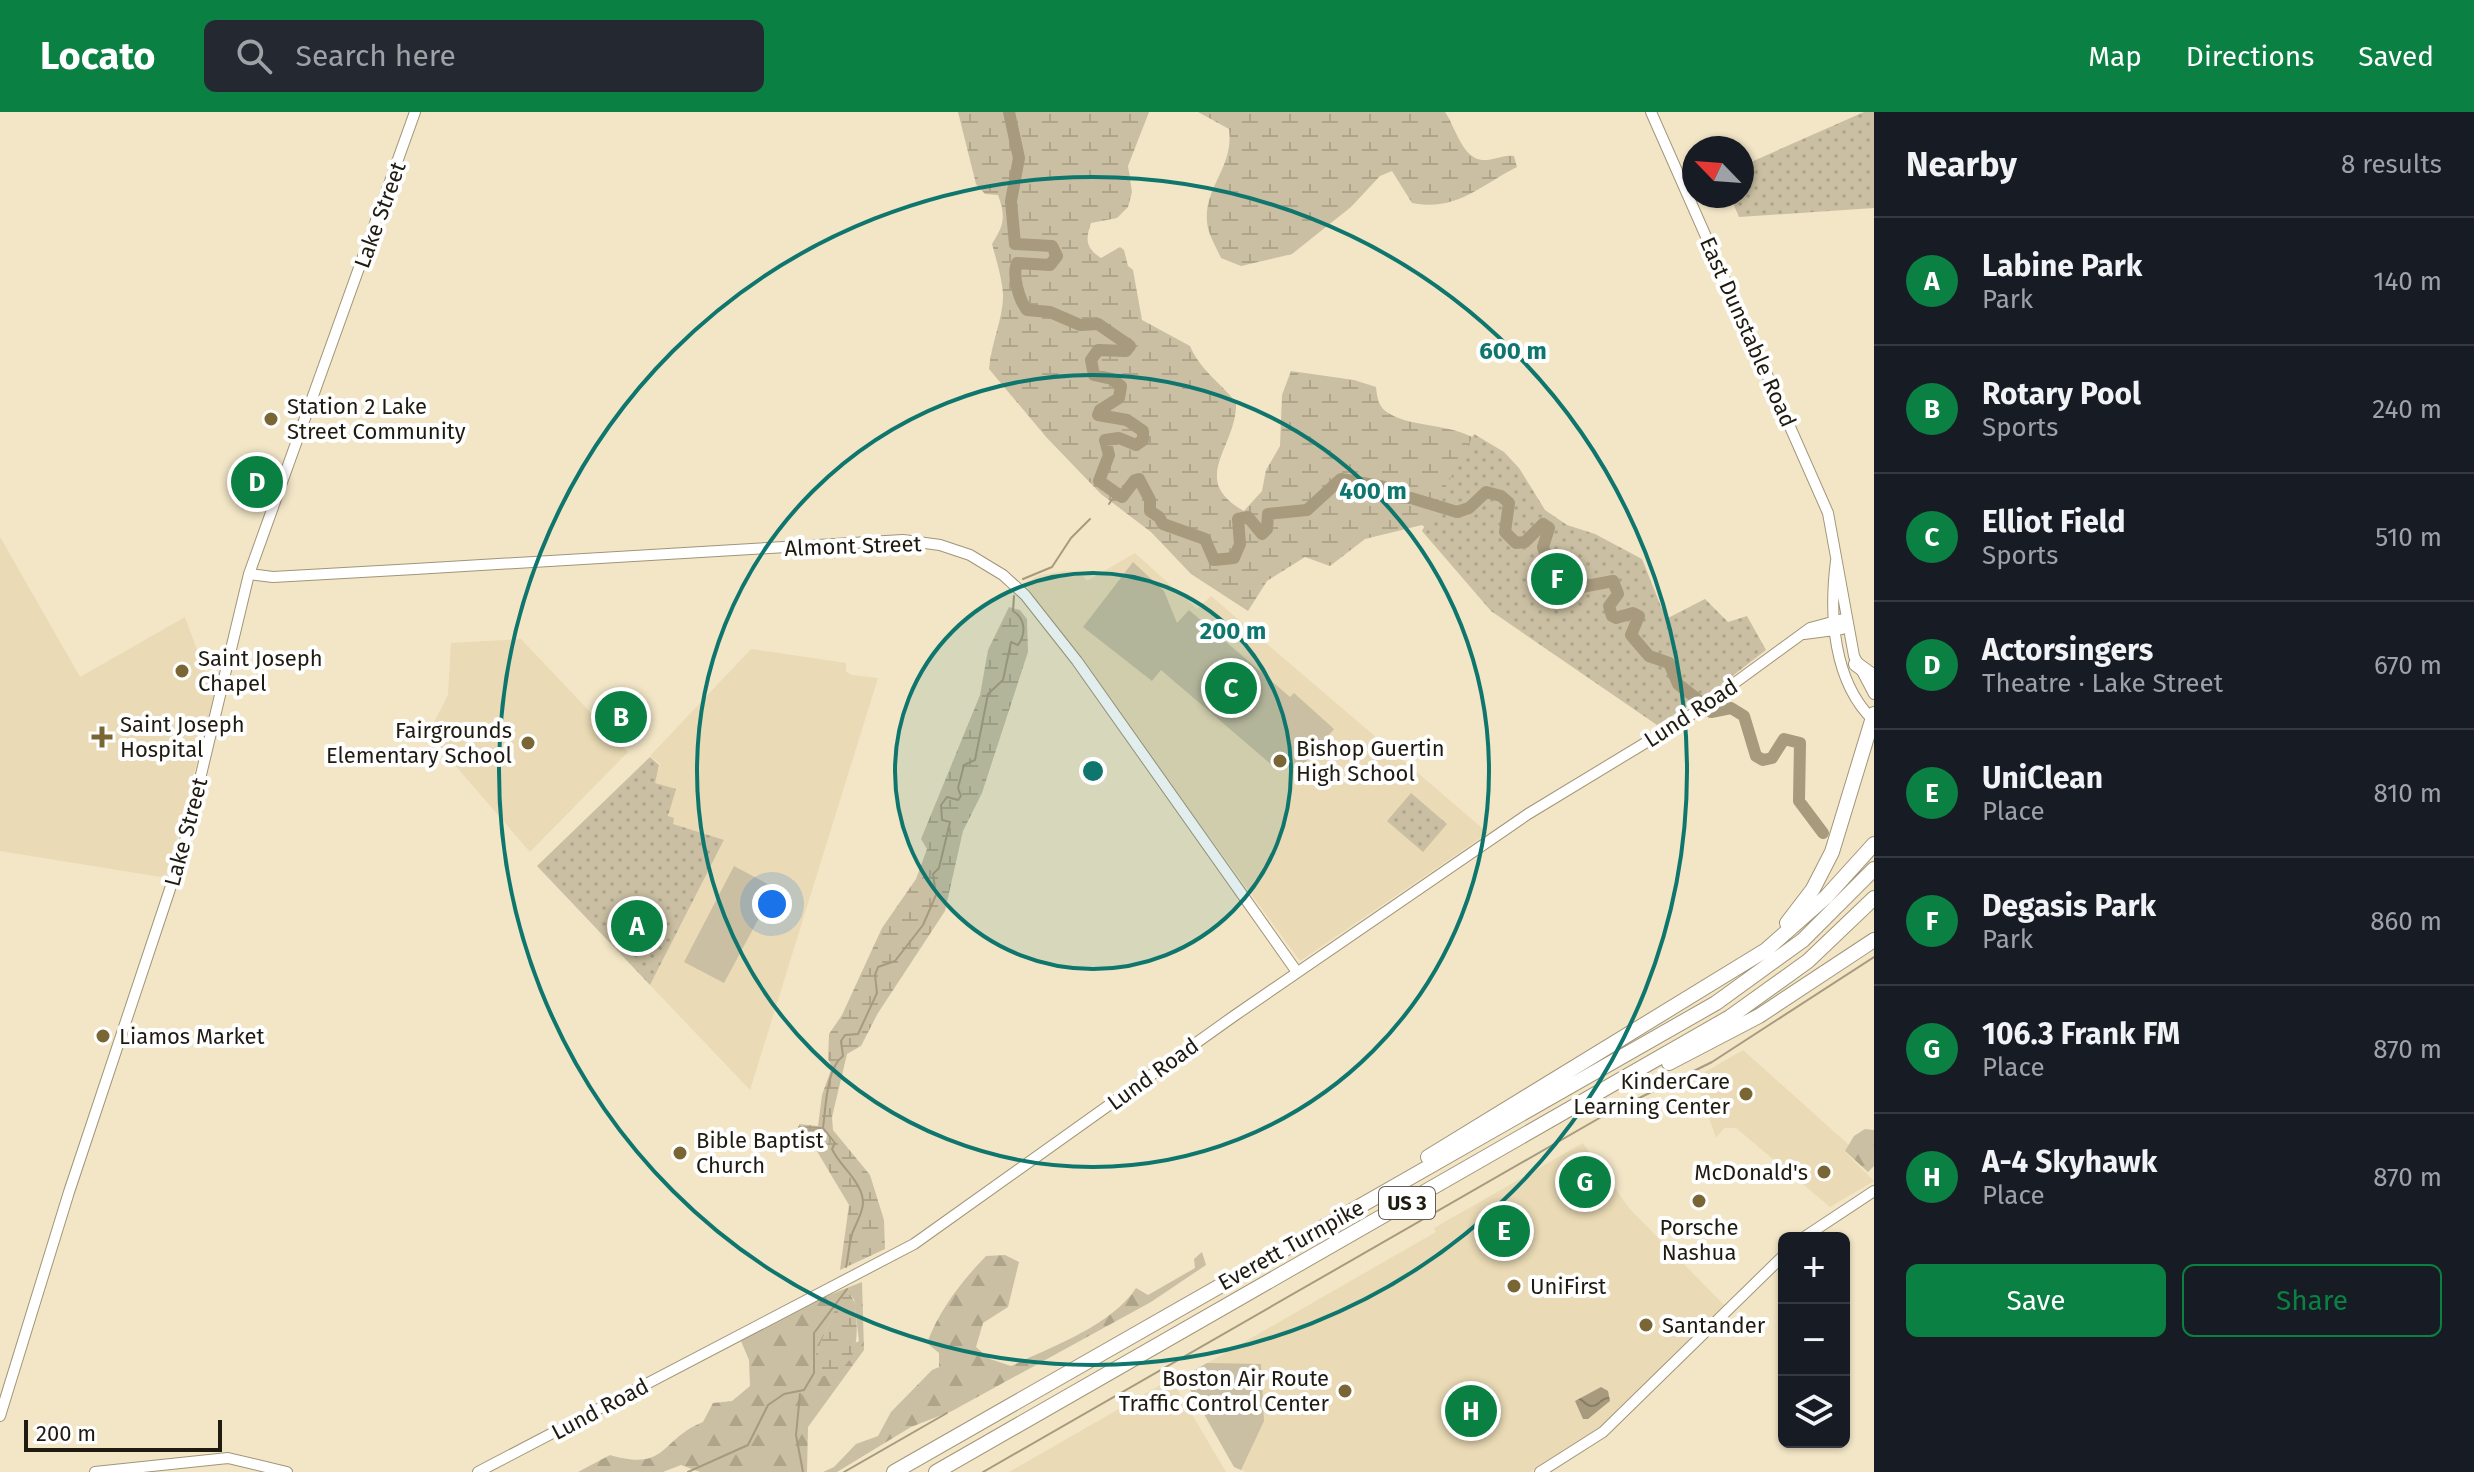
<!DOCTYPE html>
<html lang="en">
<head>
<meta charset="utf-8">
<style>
	body { margin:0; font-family:"Fira Sans",sans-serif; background:#242831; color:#f1f3f6 }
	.controls { position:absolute; right:24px; bottom:24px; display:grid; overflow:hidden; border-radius:12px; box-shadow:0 2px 6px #0004 }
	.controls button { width:72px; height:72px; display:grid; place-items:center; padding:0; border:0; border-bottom:2px solid #363941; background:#171b24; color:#f1f3f6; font:40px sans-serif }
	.compass { position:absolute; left:1682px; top:24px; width:72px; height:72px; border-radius:50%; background:#171b24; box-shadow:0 2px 6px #0004; rotate:295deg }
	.scale { position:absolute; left:24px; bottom:20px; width:198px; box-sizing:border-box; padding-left:8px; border:4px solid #201b10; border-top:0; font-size:22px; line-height:28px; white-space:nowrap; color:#201b10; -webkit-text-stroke:6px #fff; paint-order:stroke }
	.you { position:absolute; left:772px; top:792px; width:28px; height:28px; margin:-20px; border:6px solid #fff; border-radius:50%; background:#1a73e8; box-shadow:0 0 0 12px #1a73e833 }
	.badge { display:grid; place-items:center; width:52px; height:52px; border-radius:50%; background:#0b8043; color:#fff; font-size:26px; font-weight:700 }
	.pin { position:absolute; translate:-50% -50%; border:4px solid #fff; box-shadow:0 2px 8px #0006 }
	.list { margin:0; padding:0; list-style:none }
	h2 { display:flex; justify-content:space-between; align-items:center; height:104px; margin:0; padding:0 32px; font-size:34px }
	h2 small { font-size:26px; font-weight:400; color:#9ea1a6 }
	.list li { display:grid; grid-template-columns:52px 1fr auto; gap:24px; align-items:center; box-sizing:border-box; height:128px; padding:0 32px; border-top:2px solid #363941 }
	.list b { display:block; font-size:30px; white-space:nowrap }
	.list p { margin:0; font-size:26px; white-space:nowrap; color:#9ea1a6 }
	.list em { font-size:26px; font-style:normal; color:#9ea1a6 }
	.actions { display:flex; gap:16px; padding:24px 32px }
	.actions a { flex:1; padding:18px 0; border:2px solid #0b8043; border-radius:12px; text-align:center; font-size:28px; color:#0b8043 }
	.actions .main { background:#0b8043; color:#fff }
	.icon { flex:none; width:44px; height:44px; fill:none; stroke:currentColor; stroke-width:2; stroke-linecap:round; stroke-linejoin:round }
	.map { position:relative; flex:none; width:1874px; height:1360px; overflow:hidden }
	header { display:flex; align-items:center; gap:48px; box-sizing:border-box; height:112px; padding:0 40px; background:#0b8043; color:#fff }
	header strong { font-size:38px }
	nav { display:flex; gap:44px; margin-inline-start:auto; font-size:28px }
	.search { width:560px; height:72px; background:#242831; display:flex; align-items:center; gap:20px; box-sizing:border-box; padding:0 28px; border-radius:12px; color:#9ea1a6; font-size:30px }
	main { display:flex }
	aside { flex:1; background:#171b24 }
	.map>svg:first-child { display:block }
</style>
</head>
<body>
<header>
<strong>Locato</strong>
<div class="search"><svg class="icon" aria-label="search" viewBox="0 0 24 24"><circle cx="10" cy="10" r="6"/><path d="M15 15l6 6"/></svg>Search here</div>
<nav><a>Map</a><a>Directions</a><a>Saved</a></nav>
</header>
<main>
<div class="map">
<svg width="1874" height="1360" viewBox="0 0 1874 1360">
	<defs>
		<pattern id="forest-firs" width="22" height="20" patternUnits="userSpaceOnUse" patternTransform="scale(2)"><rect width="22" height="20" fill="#cabfa2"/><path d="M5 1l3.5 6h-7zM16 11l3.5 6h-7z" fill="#ada48a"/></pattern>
		<pattern id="wetland-marsh" width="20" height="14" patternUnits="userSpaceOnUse" patternTransform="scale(2)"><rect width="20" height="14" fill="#cabfa2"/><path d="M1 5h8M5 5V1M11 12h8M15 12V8" fill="none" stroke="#ada48a"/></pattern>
		<pattern id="park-dots" width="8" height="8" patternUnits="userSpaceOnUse" patternTransform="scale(2)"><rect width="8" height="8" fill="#cabfa2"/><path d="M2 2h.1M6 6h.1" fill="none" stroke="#ada48a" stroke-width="1.8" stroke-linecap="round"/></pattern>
		<pattern id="water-waves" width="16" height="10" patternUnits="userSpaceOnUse" patternTransform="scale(2)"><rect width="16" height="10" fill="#a79a7d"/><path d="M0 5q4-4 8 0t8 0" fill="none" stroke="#887d65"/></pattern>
	</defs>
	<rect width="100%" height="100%" fill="#f3e6c7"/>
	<!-- built -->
	<path fill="#eadab5" d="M 0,425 L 80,565 L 185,505 L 214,584 L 167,766 L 0,739 Z
		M 1135,441 L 1197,497 L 1211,484 L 1488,721 L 1300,849 L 1024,471 L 1040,463 L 1065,459 L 1079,460 L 1087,469 Z
		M 521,527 L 628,640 L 530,740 L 428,622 L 448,583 L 451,531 Z
		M 751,537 L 846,551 L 846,559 L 851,563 L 878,566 L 750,978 L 650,873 L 724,729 L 673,712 L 654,671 L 660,652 L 650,644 Z
		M 1743,938 L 1849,1033 L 1845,1040 L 1874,1069 L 1830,1095 L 1736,1016 L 1724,1016 L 1716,1026 L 1695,966 Z
		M 1583,1031 L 1629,1096 L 1725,1194 L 1616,1302 L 1593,1323 L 1530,1360 L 1246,1360 L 1234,1355 L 1183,1265 L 1436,1120 L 1434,1116 Z
		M 1171,1267 L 1226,1360 L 1009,1360 Z"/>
	<!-- grass -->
	<path fill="#cabfa2" d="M 1133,450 L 1164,479 L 1177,511 L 1189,498 L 1290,585 L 1294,581 L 1334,617 L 1297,660 L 1282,644 L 1273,654 L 1161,558 L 1152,569 L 1083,515 Z
		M 734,754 L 775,776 L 724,871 L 684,850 Z
		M 1207,1251 L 1261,1252 L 1264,1309 L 1241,1358 L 1234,1355 L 1183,1265 Z"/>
	<!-- forest -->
	<path fill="url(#forest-firs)" fill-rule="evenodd" d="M 1865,1017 L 1874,1018 L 1874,1054 L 1868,1060 L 1845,1039 L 1854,1024 Z
		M 1202,1140 L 1206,1153 L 1151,1190 L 952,1299 L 911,1315 L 837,1360 L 823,1360 L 834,1355 L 856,1332 L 878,1324 L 891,1300 L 932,1258 L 939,1255 L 939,1241 L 927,1231 C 940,1197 961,1170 986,1144 L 1005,1143 L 1019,1150 L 1008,1195 L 983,1211 L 976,1235 L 990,1247 L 1011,1254 C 1051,1235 1111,1214 1136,1176 L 1148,1183 L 1195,1156 L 1194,1147 Z
		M 862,1170 L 864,1238 L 808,1315 L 807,1360 L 700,1360 L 681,1353 L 663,1360 L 578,1360 L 610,1343 C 668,1360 660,1327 703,1310 L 713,1291 L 732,1289 L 750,1274 L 749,1248 L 741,1229 L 755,1215 L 784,1201 ZM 848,1181 L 854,1187 L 859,1229 L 811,1254 L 842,1182 Z"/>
	<!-- wetland -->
	<path fill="url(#wetland-marsh)" d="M 958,0 L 1149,0 L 1128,54 L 1132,80 L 1128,95 L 1117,106 L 1091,111 C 1085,128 1086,136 1101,146 L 1120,135 L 1124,138 L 1128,154 L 1133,158 L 1142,208 L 1190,234 C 1199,256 1220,271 1236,290 C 1238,335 1187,367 1244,399 L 1262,379 L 1266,358 L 1280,334 L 1282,283 L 1291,259 L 1354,268 L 1376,275 C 1377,286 1379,297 1390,302 C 1415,316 1448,311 1476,327 L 1465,449 L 1422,413 L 1365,427 L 1330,454 L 1305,445 L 1267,469 L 1248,499 L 1191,462 L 1151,420 L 1101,382 L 1047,326 L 989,257 C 991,231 1004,204 1003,182 C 1002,166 996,147 992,132 C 1004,113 1006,105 998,83 L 985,82 L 976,72 Z
		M 1198,0 L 1445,0 C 1455,14 1462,46 1482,48 C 1493,49 1503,42 1514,44 L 1517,55 C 1481,73 1456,100 1412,91 L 1392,59 L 1380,64 L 1351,95 L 1292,142 L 1241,154 L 1221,146 C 1216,135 1208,122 1207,110 C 1204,74 1234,56 1229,17 Z
		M 1009,495 L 1020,498 L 1027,507 L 1028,540 L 982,681 L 963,719 L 945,799 L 878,901 L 861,934 L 847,942 L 832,1005 L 833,1018 L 870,1063 L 884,1108 L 885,1137 L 840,1158 L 849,1093 L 805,1019 L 799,1018 L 799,1012 L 818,1014 L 822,983 L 832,955 L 828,947 L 829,922 L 842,903 L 882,816 L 916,767 L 927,737 L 921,727 L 980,583 L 988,538 Z
		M 842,1181 L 848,1181 C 856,1188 855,1194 856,1204 C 859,1233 854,1261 819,1265 L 811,1254 Z"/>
	<!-- park -->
	<path fill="url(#park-dots)" d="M 1864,0 L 1874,0 L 1874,96 L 1739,105 L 1730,84 L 1742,84 L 1742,54 Z
		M 1474,322 L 1504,340 L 1519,356 L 1545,398 L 1567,413 L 1595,422 L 1642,447 L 1666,507 L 1705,487 L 1728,510 L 1747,504 L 1766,538 L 1713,579 L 1657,613 L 1491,499 L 1422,419 Z
		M 650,645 L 659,653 L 655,671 L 676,677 L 668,704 L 674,706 L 673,712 L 724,728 L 650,873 L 537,754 Z
		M 1411,681 L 1447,712 L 1423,740 L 1387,709 Z"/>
	<!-- water -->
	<path fill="url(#water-waves)" d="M 630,587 L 638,595 L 621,612 L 605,597 L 611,590 L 619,597 Z
		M 1601,1275 L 1608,1279 L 1610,1289 L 1588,1307 L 1583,1307 L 1575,1289 Z"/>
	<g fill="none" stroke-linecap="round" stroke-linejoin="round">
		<!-- stream -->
		<path stroke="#a79a7d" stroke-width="2" d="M 1109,392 L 1115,383
			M 1023,467 L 1052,455 L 1071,426 L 1090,407
			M 799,1015 L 821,1016
			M 846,1155 C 849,1143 849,1126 854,1117 C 861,1101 868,1091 858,1074 C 851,1060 839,1052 832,1037 L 835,1031 L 823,1016 C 826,995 826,957 843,944 L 841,929 L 845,923 L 858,922 L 877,881 L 875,863 L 878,855 L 895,849 L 923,813 L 936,783 L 933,762 L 939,756 L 950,710 L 942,708 L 941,693 L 947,685 L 958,688 L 961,684 L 958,676 L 964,653 L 975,648 L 988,582 L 1003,568 L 1011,530 L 1018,533 C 1026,522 1026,507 1013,499 L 1014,484
			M 800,1282 L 796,1323 L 803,1360
			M 688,1360 L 748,1333 L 768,1293 L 784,1282 L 804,1278 L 814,1261 L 814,1221 L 847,1177
			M 844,1360 L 947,1301
			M 983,1360 L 1603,1004 L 1712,950 L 1874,845"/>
		<!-- river -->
		<path stroke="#a79a7d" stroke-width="12" d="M 1009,0 L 1019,46 L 1011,89 L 1015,132 L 1052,134 L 1057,144 L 1050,153 L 1017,151 C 1012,163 1019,188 1027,198 L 1050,200 L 1080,213 L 1098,212 L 1130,234 L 1126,239 L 1098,238 L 1091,248 L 1094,263 L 1112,267 L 1121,274 L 1119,286 L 1100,298 L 1098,303 L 1127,308 L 1143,319 L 1143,328 L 1136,333 L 1119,326 L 1105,328 L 1109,343 L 1099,369 L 1122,385 L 1135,368 L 1139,367 L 1150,388 L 1150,399 L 1159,405 L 1163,412 L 1205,427 L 1214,448 L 1234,446 L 1240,432 L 1238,407 L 1248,405 L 1262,422 L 1267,417 L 1268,402 L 1307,398 L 1341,367 L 1384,375 L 1384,384 L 1411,386 L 1457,400 L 1469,396 L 1486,380 L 1501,384 L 1509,391 L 1505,420 L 1516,431 L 1525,430 L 1543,412 L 1549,416 L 1543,435 L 1545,441 L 1550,443 L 1571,477 L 1613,469 L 1618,482 L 1609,494 L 1612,504 L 1616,506 L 1633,501 L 1639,504 L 1631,523 L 1649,544 L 1669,551 L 1678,572 L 1697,587
			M 1711,600 L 1731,596 L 1744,604 L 1756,644 L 1763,648 L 1772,646 L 1784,627 L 1800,631 L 1799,689 L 1823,721"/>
		<defs>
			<path id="secondary" d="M 1651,0 L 1828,401 L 1854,544 L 1874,582
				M 1836,449 C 1829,503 1833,570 1874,609
				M 249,462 L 273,465 L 415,457 L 903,428 L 940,433 L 970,443 L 1003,463 L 1025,483 L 1077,549 L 1297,860
				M 1804,522 L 1842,517
				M 1803,1126 L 1874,1079
				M 0,1304 L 69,1080 L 183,738 L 249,462 L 415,0
				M 95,1360 L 228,1346 L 287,1360
				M 478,1360 L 914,1132 L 1234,904 L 1528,702 L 1688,605 L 1810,516 L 1847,506
				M 1540,1360 L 1603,1320 L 1784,1143"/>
			<path id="highway" d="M 1856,552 L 1874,565
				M 1787,811 L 1813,777 L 1832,740 L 1874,602
				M 1669,951 L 1759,904 L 1874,828
				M 1428,1045 L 1766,838 L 1826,785 L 1874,732
				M 894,1360 L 1716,891 L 1803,828 L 1874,757
				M 936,1360 L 1730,905 L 1808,849 L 1874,786"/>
		</defs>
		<!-- secondary casing -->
		<use href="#secondary" stroke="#a19578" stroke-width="12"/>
		<!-- highway casing -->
		<use href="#highway" stroke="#a19578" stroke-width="16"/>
		<!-- secondary -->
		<use href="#secondary" stroke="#fff" stroke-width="10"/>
		<!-- highway -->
		<use href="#highway" stroke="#fff" stroke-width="14"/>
	</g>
	<!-- distance rings -->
	<circle cx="1093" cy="659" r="198" fill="#0f766e" fill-opacity=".12"/>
	<g fill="none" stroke="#0f766e" stroke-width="4">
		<circle cx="1093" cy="659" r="198"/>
		<circle cx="1093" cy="659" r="396"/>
		<circle cx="1093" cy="659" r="594"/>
	</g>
	<!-- markers -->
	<g fill="#7a6635" stroke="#fff" stroke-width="3">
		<circle cx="271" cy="307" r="8"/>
		<circle cx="182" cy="559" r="8"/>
		<path d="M98 613h8v8h8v8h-8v8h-8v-8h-8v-8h8z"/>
		<circle cx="528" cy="631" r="8"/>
		<circle cx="1280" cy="649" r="8"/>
		<circle cx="103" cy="924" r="8"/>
		<circle cx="1746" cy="982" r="8"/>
		<circle cx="680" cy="1041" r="8"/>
		<circle cx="1824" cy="1060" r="8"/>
		<circle cx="1699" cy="1089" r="8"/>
		<circle cx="1514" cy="1174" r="8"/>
		<circle cx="1646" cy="1213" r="8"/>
		<circle cx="1345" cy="1279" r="8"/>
	</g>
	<g text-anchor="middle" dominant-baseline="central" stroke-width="8" stroke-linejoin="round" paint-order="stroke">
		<!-- shield labels -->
		<rect fill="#fff" stroke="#635f58" stroke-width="2" x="1379" y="1075" width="56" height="32" rx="6"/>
		<g font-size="20" font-weight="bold" fill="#201b10">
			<text x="1407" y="1091">US 3</text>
		</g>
		<!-- street labels -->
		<g font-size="22" fill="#201b10" stroke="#fff">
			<text transform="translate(380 103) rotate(-70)">Lake Street</text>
			<text transform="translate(1748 220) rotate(66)">East Dunstable Road</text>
			<text transform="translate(853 434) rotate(-2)">Almont Street</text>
			<text transform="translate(1691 601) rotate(-33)">Lund Road</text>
			<text transform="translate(186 720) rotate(-75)">Lake Street</text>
			<text transform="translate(1153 962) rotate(-36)">Lund Road</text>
			<text transform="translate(1291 1133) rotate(-29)">Everett Turnpike</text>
			<text transform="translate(600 1297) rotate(-28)">Lund Road</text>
		</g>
		<!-- poi labels -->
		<g font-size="22" fill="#201b10" stroke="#fff" text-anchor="start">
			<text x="287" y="294">Station 2 Lake<tspan x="287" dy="25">Street Community</tspan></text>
			<text x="198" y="546">Saint Joseph<tspan x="198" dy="25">Chapel</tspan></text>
			<text x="120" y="612">Saint Joseph<tspan x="120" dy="25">Hospital</tspan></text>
			<text x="512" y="618" text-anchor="end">Fairgrounds<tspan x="512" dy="25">Elementary School</tspan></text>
			<text x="1296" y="636">Bishop Guertin<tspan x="1296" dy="25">High School</tspan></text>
			<text x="119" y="924">Liamos Market</text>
			<text x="1730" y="969" text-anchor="end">KinderCare<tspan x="1730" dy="25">Learning Center</tspan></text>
			<text x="696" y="1028">Bible Baptist<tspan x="696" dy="25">Church</tspan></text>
			<text x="1808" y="1060" text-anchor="end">McDonald's</text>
			<text x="1699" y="1115" text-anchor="middle">Porsche<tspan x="1699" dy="25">Nashua</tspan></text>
			<text x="1530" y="1174">UniFirst</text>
			<text x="1662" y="1213">Santander</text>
			<text x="1329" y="1266" text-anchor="end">Boston Air Route<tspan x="1329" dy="25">Traffic Control Center</tspan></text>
		</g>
	</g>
	<circle cx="1093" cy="659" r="12" fill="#0f766e" stroke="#fff" stroke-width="4"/>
	<g font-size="24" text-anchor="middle" font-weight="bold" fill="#0f766e" stroke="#fff" stroke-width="8" stroke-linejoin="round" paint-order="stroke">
		<text x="1513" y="247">600 m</text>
		<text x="1373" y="387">400 m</text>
		<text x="1233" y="527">200 m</text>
	</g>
</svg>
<div class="controls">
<button>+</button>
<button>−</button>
<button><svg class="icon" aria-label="layers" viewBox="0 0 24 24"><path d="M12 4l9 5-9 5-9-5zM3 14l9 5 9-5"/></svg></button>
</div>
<svg class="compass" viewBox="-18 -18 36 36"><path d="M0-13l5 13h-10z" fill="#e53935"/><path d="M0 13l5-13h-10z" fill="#9ea1a6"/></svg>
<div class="scale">200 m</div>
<div class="you"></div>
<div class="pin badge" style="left:637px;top:814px">A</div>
<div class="pin badge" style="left:621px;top:605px">B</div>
<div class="pin badge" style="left:1231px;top:576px">C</div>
<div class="pin badge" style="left:257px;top:370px">D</div>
<div class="pin badge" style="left:1504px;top:1119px">E</div>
<div class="pin badge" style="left:1557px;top:467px">F</div>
<div class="pin badge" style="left:1585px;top:1070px">G</div>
<div class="pin badge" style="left:1471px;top:1299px">H</div>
</div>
<aside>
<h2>Nearby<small>8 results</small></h2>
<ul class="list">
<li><span class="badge">A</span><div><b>Labine Park</b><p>Park</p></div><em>140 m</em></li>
<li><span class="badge">B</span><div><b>Rotary Pool</b><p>Sports</p></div><em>240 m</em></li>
<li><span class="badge">C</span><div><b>Elliot Field</b><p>Sports</p></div><em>510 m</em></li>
<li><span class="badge">D</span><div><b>Actorsingers</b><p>Theatre · Lake Street</p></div><em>670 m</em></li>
<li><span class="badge">E</span><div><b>UniClean</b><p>Place</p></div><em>810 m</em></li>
<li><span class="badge">F</span><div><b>Degasis Park</b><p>Park</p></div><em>860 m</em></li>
<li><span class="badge">G</span><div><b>106.3 Frank FM</b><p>Place</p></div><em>870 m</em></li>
<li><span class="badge">H</span><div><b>A-4 Skyhawk</b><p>Place</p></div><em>870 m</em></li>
</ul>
<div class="actions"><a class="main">Save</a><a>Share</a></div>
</aside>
</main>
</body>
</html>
